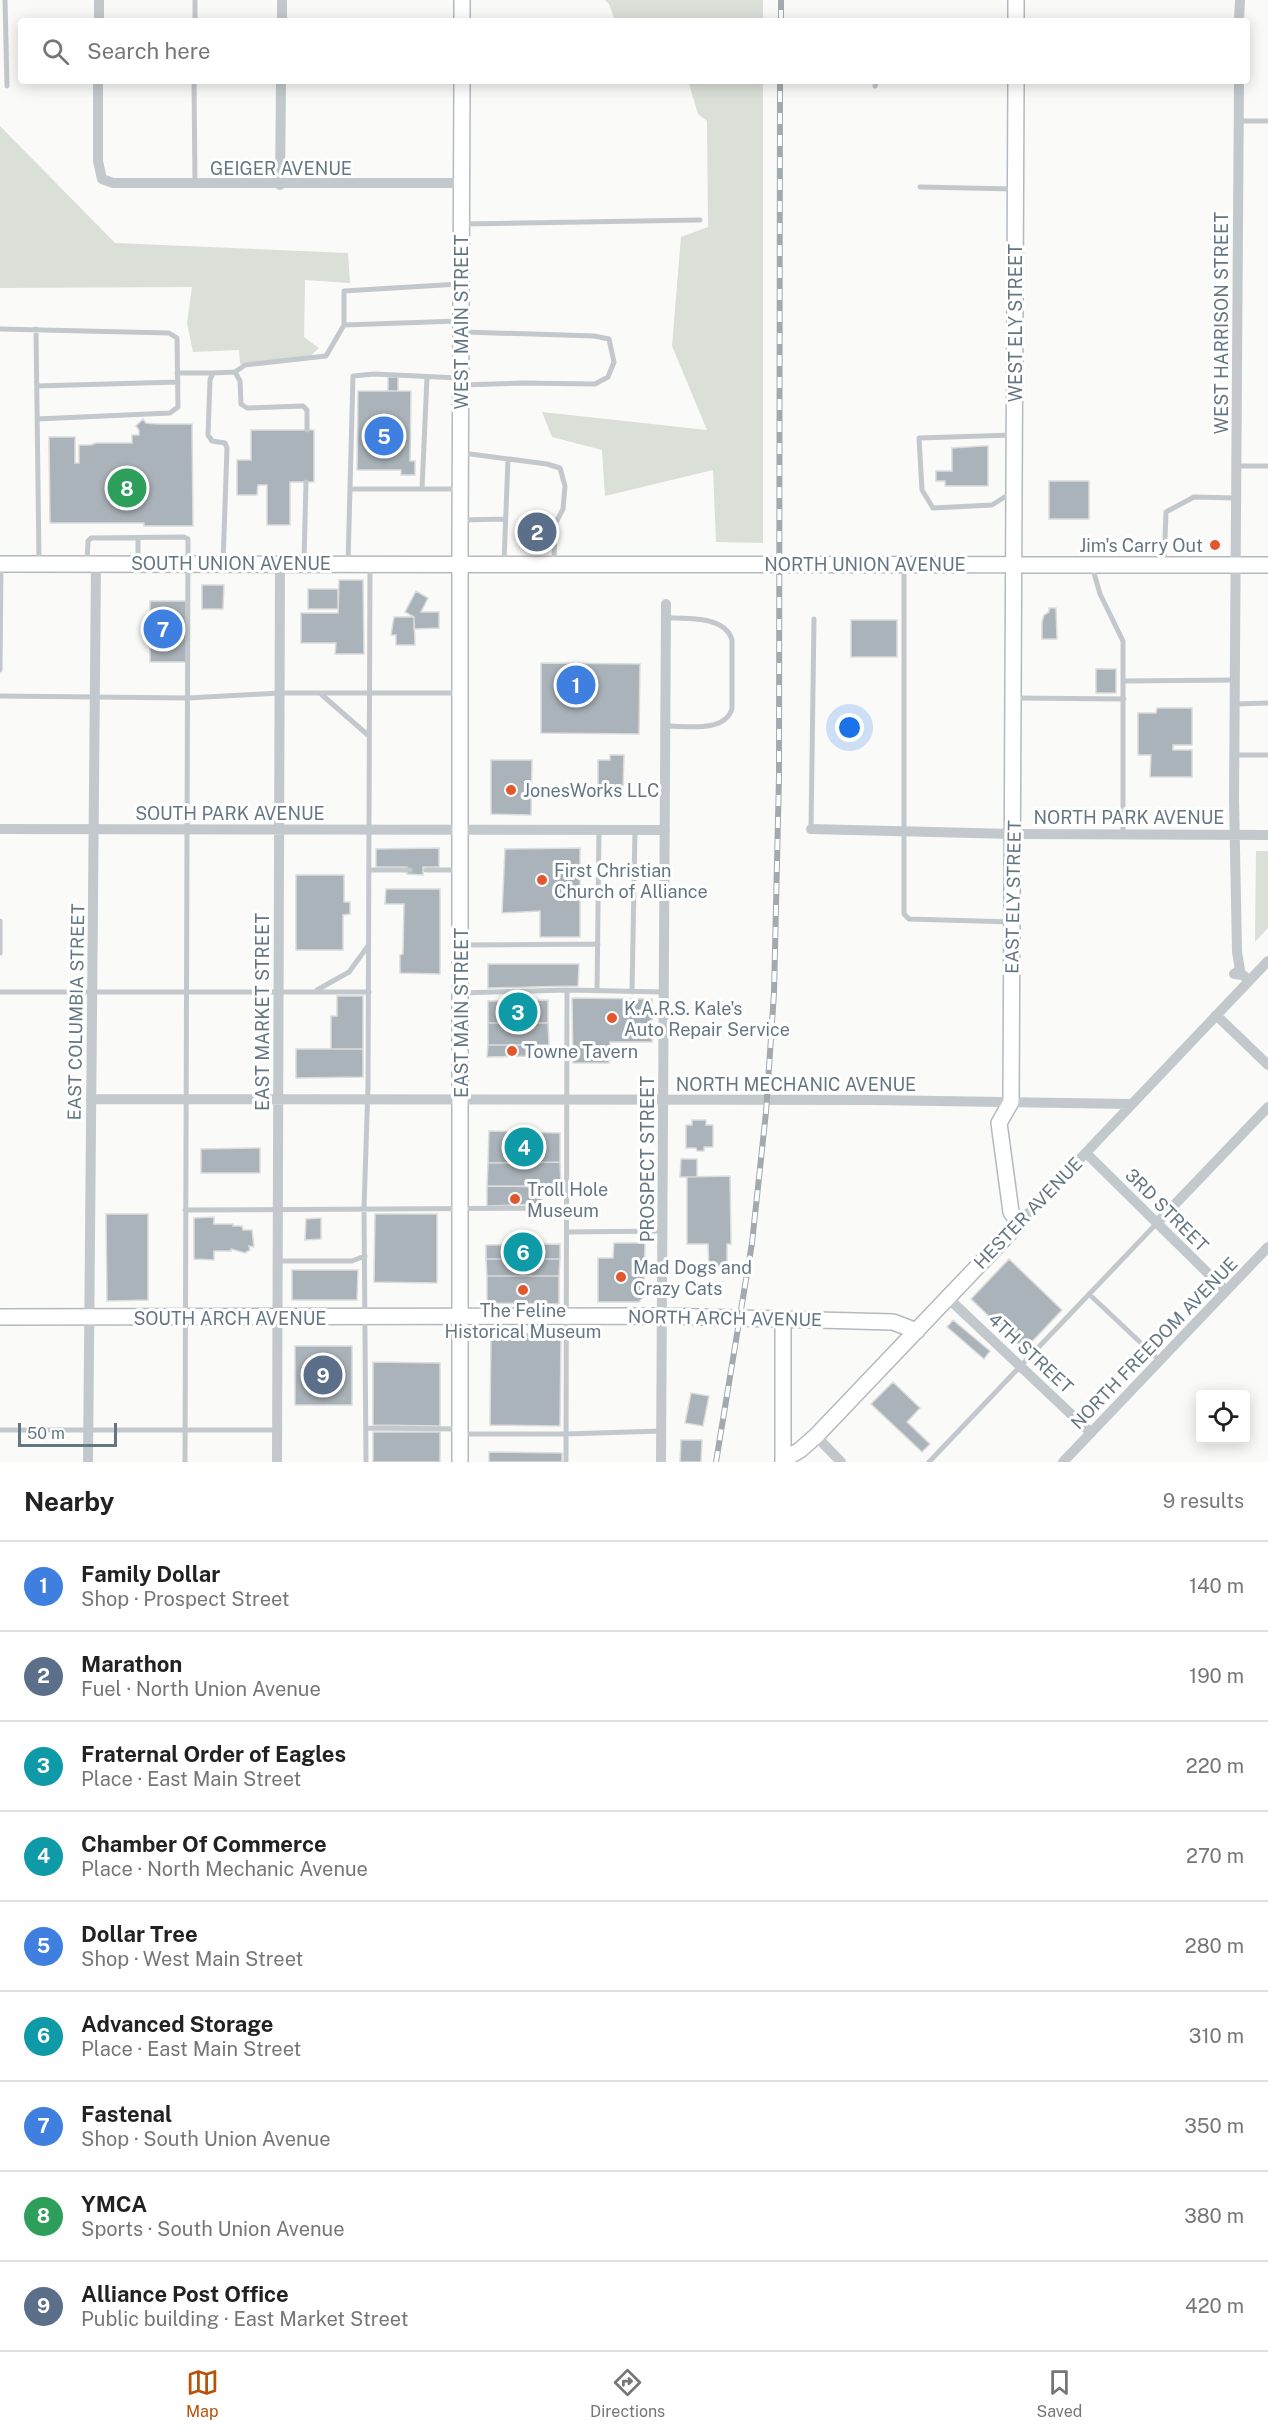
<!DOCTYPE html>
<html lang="en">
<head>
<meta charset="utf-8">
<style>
	body { margin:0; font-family:"Public Sans",sans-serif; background:#f6f6f6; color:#222 }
	.controls { position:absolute; right:18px; bottom:18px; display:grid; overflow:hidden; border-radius:6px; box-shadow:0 3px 15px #0003 }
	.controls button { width:54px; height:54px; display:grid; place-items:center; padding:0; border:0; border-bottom:2px solid #e0e0e0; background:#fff; color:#222; font:30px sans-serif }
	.scale { position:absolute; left:18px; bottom:15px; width:99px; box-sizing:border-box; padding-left:6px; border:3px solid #657683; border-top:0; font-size:16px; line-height:21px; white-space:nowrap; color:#657683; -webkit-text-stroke:4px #fff; paint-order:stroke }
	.you { position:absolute; left:850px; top:728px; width:21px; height:21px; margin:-15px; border:4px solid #fff; border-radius:50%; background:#1a73e8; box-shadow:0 0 0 9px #1a73e833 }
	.badge { display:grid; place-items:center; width:39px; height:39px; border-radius:50%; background:#b45309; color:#fff; font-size:20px; font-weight:700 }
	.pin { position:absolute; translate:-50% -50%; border:3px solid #fff; box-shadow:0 2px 6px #0006 }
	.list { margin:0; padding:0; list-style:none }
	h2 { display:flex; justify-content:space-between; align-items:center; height:78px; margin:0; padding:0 24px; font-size:26px }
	h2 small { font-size:20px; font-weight:400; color:#767676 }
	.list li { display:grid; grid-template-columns:39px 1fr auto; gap:18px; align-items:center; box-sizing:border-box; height:90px; padding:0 24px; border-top:2px solid #e0e0e0 }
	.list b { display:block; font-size:22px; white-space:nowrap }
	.list p { margin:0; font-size:20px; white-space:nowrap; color:#767676 }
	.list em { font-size:20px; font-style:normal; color:#767676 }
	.icon { flex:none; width:33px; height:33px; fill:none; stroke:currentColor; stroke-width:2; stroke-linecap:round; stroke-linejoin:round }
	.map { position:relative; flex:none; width:1268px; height:1462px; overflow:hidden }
	.search { position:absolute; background:#fff; box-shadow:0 3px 15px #0003; left:18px; right:18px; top:18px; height:66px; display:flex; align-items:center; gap:15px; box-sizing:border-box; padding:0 21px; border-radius:6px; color:#767676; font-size:22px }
	.sheet { height:888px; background:#fff }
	nav { display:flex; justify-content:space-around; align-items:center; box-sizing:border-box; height:84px; border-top:2px solid #e0e0e0; background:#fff; font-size:16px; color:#767676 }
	nav a { display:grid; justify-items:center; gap:3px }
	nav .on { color:#b45309 }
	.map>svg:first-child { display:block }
</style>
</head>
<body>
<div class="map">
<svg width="1268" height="1462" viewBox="0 0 1268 1462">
	<rect width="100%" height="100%" fill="#fafaf8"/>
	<!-- green -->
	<path fill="#dadfd7" d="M 605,0 L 763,0 L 763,21 L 615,21 L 609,4 Z
		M 637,81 L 763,81 L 763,543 L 716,542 L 713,470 L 605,496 L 602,450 L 552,437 L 542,412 L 707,430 L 672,346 L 681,237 L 708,227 L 707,121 L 698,114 L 689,84 Z
		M 0,126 L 115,243 L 348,253 L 350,283 L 305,280 L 304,337 L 319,348 L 307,359 L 240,364 L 239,350 L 193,352 L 187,323 L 192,287 L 0,288 Z
		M 1256,851 L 1268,851 L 1268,928 L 1255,942 Z"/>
	<!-- building -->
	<path fill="#aab3b9" stroke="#dcdcda" stroke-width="1.5" d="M 388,377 L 398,377 L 398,391 L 388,391 Z
		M 358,391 L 411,391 L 410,461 L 415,461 L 415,475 L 401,475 L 401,470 L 357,470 Z
		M 143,419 L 146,423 L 157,424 L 192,424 L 193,526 L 144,526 L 144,523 L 50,523 L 49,437 L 75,437 L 75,463 L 79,463 L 79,445 L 91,445 L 96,443 L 132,443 L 132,435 L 139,435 L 139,430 L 136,426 Z
		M 251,430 L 314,430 L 314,482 L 290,482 L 290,525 L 267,525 L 267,485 L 258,485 L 257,495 L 237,495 L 237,460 L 251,460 Z
		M 982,446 L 988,446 L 988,486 L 945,486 L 945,481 L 936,481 L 936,471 L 952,471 L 952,448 Z
		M 1049,481 L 1089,481 L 1089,519 L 1049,519 Z
		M 339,580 L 363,580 L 364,654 L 335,654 L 336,643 L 301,643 L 301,613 L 338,613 Z
		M 202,585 L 224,585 L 223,609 L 202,609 Z
		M 308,589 L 338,589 L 338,609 L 308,609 Z
		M 416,591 L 428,598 L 421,612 L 439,612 L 439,628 L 414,629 L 414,617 L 405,612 Z
		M 150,601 L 186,601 L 186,662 L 150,662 Z
		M 1049,608 L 1056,608 L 1057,639 L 1042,639 L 1042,622 L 1044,615 L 1049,612 Z
		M 394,617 L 414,617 L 415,645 L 396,645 L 396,635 L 391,635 Z
		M 851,620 L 897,620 L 897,657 L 851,657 Z
		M 541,663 L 640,664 L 639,734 L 541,733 Z
		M 1096,669 L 1116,669 L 1116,693 L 1096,693 Z
		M 1157,708 L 1192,708 L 1192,745 L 1173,745 L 1173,750 L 1192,750 L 1192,777 L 1150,777 L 1151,755 L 1138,755 L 1138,713 L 1156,713 Z
		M 610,755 L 624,755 L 623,789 L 604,791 L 604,788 L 598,788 L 598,760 L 610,760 Z
		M 491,760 L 532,760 L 531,815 L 491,814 Z
		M 439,848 L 439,867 L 423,867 L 423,875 L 407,874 L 407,867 L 376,867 L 376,849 Z
		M 580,848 L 580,937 L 540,937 L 540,911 L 502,913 L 505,849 Z
		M 296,875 L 344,875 L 344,902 L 350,902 L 350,914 L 343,915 L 343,950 L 296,950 Z
		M 386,889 L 440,889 L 440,974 L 400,973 L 400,955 L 403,954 L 404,904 L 385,904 Z
		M 488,964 L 579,964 L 578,986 L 488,988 Z
		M 337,996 L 363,996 L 363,1049 L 331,1049 L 331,1016 L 337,1016 Z
		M 572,998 L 652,999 L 652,1042 L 610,1042 L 609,1063 L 573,1063 Z
		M 548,1000 L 548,1023 L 488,1023 L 488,1001 Z
		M 488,1023 L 548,1023 L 549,1045 L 488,1045 Z
		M 488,1045 L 537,1045 L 537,1056 L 487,1057 Z
		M 296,1049 L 363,1049 L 363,1077 L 296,1078 Z
		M 692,1120 L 706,1120 L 706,1125 L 713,1125 L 713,1147 L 704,1147 L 704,1151 L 697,1151 L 696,1148 L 686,1148 L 686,1125 L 692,1125 Z
		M 489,1131 L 560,1133 L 560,1162 L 488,1163 Z
		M 260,1148 L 260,1173 L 201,1173 L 201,1149 Z
		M 681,1159 L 697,1159 L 697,1177 L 680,1177 Z
		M 560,1162 L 561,1186 L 487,1186 L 488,1163 Z
		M 730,1176 L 731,1244 L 727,1244 L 727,1268 L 709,1267 L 708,1244 L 687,1244 L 687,1177 Z
		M 487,1186 L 545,1187 L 545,1193 L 542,1193 L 542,1204 L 487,1206 Z
		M 106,1214 L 148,1214 L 148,1300 L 107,1301 Z
		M 375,1214 L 437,1214 L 437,1283 L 374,1282 Z
		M 214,1217 L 214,1224 L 233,1224 L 233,1226 L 242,1226 L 243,1230 L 252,1230 L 254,1247 L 249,1246 L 250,1250 L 245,1253 L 231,1249 L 231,1251 L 214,1251 L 214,1260 L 194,1259 L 194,1218 Z
		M 321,1218 L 321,1239 L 305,1240 L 306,1219 Z
		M 614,1243 L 645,1243 L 644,1296 L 639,1302 L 598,1302 L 598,1258 L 613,1258 Z
		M 560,1244 L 560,1259 L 486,1259 L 486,1245 Z
		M 486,1259 L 560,1259 L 559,1276 L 487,1276 Z
		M 1009,1259 L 1062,1310 L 1024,1350 L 971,1299 Z
		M 292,1270 L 358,1270 L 357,1300 L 292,1300 Z
		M 487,1276 L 559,1276 L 559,1304 L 487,1303 Z
		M 953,1320 L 990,1351 L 984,1359 L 947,1327 Z
		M 491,1333 L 561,1334 L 560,1426 L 490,1425 Z
		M 295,1346 L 352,1346 L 352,1405 L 295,1405 Z
		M 373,1362 L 440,1363 L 440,1426 L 373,1425 Z
		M 893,1382 L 920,1408 L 907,1422 L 930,1444 L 922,1452 L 871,1404 Z
		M 691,1393 L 709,1396 L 703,1426 L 685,1423 Z
		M 373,1432 L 440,1432 L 440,1462 L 373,1462 Z
		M 681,1440 L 702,1440 L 701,1462 L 680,1462 Z
		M 489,1452 L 562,1453 L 562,1462 L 489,1462 Z"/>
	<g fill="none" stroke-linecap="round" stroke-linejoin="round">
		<defs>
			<path id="secondary" d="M 462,21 L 462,0
				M 1016,21 L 1016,0
				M 0,564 L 1268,565
				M 0,1317 L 662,1316 L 893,1322 L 917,1331
				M 783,1319 L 783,1462
				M 783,1460 L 800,1450 L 816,1436 L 1019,1223 L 1011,1212 L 999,1123 L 1011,1102 L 1016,81
				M 460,1462 L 460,535 L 462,81"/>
		</defs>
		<!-- secondary casing -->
		<use href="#secondary" stroke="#b3babf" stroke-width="18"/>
		<!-- lane -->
		<path stroke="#c3c8cc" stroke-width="5" d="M 5,0 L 7,86
			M 195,21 L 195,0
			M 194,81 L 195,184
			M 875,86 L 877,81
			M 1239,121 L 1268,121
			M 920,187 L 1014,189
			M 463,224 L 700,220
			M 344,325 L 344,291 L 459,284
			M 0,329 L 169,333 L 177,338 L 178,407 L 170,413 L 37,419
			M 36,329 L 39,562
			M 235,372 L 245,365 L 326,356 L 344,325 L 459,321
			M 177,373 L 213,373
			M 462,385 L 522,383 L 595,384 L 608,377 L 614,362 L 609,339 L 594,336 L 464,332
			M 37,386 L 178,382
			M 463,453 L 547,464 L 560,468 L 565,486 L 563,509 L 555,524 L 554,562
			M 1237,466 L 1268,466
			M 350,489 L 458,489
			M 422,489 L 427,377
			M 1011,493 L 992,505 L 933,508 L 922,490 L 919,438 L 1013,435
			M 462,520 L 505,519
			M 138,538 L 138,563
			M 304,561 L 306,482
			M 87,562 L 88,541 L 91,538 L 184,537 L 188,539 L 185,1462
			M 504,562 L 508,459
			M 223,563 L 227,448 L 225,443 L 212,441 L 208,435 L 210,380 L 213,373 L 235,372 L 240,381 L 241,404 L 247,408 L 303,406 L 307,410 L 307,430
			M 348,563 L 353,376 L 374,374 L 459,378
			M 1164,563 L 1166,512 L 1194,497 L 1236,498
			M 904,565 L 904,914 L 909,919 L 1012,922
			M 1092,566 L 1100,594 L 1123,641 L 1123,835
			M 0,670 L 1,565
			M 1124,681 L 1236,680
			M 322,695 L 369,736
			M 0,696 L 188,698 L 280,693 L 457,693
			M 1015,698 L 1124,699
			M 1235,704 L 1268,703
			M 666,726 C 687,726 724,733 732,709 L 732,640 C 725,616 687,618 666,618
			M 1235,755 L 1268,755
			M 811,829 L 814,619
			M 369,870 L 410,870
			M 426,870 L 457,870
			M 0,921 L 0,953
			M 461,945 L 598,944
			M 317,990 L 349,972 L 368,946
			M 597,990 L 599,830
			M 0,992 L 369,992
			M 632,992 L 635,830
			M 461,993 L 567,990
			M 185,1210 L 567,1208
			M 567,1232 L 662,1231
			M 278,1261 L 352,1261 L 365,1256
			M 1089,1294 L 1160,1361
			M 366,1428 L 459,1429
			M 0,1430 L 277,1430
			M 462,1434 L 566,1434 L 661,1431
			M 366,1462 L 364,1208 L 368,1086 L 370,567
			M 566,1462 L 567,990 L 663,992
			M 929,1462 L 1157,1223"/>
		<!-- street -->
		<path stroke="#c3c8cc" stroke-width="10" d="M 99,21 L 99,0
			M 282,21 L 282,0
			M 1239,21 L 1240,0
			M 98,81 L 98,161 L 102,179 L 113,183 L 462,183
			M 1239,81 L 1234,799 L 1237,952 L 1240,970 L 1234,974 L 1243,975 L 1249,981
			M 280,185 L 281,81
			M 0,829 L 665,830
			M 811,829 L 1013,834 L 1268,835
			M 1216,1015 L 1268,1065
			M 91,1099 L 873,1100 L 1132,1104
			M 1086,1153 L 1226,1291
			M 1019,1223 L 1268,961
			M 1157,1223 L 1268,1107
			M 948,1298 L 1091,1433
			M 816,1436 L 841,1462
			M 88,1462 L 96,563
			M 277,1462 L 280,563
			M 661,1462 L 666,604
			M 1063,1462 L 1268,1247"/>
		<!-- secondary -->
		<use href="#secondary" stroke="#fff" stroke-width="15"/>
		<defs>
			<path id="rail" d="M 781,21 L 781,0
				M 716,1462 L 752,1243 L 766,1112 L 774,993 L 779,776 L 780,81"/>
		</defs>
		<!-- rail casing -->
		<use href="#rail" stroke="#a2aab0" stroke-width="6"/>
		<!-- rail -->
		<use href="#rail" stroke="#fff" stroke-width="4" stroke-dasharray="11" stroke-linecap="butt"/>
	</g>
	<!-- markers -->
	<g fill="#e4572e" stroke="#fff" stroke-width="2">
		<circle cx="1215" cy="545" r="6"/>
		<circle cx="511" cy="790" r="6"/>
		<circle cx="542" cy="880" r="6"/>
		<circle cx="612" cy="1018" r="6"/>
		<circle cx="512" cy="1051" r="6"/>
		<circle cx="515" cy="1199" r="6"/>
		<circle cx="621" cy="1277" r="6"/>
		<circle cx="523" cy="1290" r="6"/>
	</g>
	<g text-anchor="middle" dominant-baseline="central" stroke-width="6" stroke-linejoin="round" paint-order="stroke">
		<!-- street labels -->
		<g font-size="18" fill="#657683" stroke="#fff">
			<text x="281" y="168">GEIGER AVENUE</text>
			<text transform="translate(461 322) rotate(-90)">WEST MAIN STREET</text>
			<text transform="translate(1015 323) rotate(-90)">WEST ELY STREET</text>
			<text transform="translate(1221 323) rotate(-90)">WEST HARRISON STREET</text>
			<text x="231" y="563">SOUTH UNION AVENUE</text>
			<text x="865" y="564">NORTH UNION AVENUE</text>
			<text x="230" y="813">SOUTH PARK AVENUE</text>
			<text x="1129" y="817">NORTH PARK AVENUE</text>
			<text transform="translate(1013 897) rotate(-89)">EAST ELY STREET</text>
			<text transform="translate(76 1012) rotate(-89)">EAST COLUMBIA STREET</text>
			<text transform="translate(262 1012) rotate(-90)">EAST MARKET STREET</text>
			<text transform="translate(461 1013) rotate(-90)">EAST MAIN STREET</text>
			<text x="796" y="1084">NORTH MECHANIC AVENUE</text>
			<text transform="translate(647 1159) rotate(-90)">PROSPECT STREET</text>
			<text transform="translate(1167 1210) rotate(45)">3RD STREET</text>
			<text transform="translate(1028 1213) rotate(-46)">HESTER AVENUE</text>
			<text x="230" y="1318">SOUTH ARCH AVENUE</text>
			<text transform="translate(725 1318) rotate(1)">NORTH ARCH AVENUE</text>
			<text transform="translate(1154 1343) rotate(-46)">NORTH FREEDOM AVENUE</text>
			<text transform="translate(1031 1353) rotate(43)">4TH STREET</text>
		</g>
		<!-- poi labels -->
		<g font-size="18" fill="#657683" stroke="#fff" text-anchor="start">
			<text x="1203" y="545" text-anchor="end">Jim's Carry Out</text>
			<text x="523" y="790">JonesWorks LLC</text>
			<text x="554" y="870">First Christian<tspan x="554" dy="21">Church of Alliance</tspan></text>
			<text x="624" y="1008">K.A.R.S. Kale's<tspan x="624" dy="21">Auto Repair Service</tspan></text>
			<text x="524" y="1051">Towne Tavern</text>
			<text x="527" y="1189">Troll Hole<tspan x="527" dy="21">Museum</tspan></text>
			<text x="633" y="1267">Mad Dogs and<tspan x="633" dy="21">Crazy Cats</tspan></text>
			<text x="523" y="1310" text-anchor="middle">The Feline<tspan x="523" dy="21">Historical Museum</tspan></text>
		</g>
	</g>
</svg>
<div class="controls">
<button><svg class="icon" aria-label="locate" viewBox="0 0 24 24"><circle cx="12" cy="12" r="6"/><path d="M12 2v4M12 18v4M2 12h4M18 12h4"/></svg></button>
</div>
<div class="scale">50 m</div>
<div class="you"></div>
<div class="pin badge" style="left:576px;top:685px;background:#3f7fe0">1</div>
<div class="pin badge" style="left:537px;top:532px;background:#5c6f8a">2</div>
<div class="pin badge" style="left:518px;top:1012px;background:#0f9aa8">3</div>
<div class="pin badge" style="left:524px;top:1147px;background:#0f9aa8">4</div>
<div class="pin badge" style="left:384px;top:436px;background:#3f7fe0">5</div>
<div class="pin badge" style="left:523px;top:1252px;background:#0f9aa8">6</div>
<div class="pin badge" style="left:163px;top:629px;background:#3f7fe0">7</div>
<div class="pin badge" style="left:127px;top:488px;background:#2e9e5b">8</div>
<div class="pin badge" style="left:323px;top:1375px;background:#5c6f8a">9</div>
<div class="search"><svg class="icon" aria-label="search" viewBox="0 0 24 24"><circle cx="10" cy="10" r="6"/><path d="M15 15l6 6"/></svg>Search here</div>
</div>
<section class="sheet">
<h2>Nearby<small>9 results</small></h2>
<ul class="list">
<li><span class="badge" style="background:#3f7fe0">1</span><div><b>Family Dollar</b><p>Shop · Prospect Street</p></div><em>140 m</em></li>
<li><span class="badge" style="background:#5c6f8a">2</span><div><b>Marathon</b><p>Fuel · North Union Avenue</p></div><em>190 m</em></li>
<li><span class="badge" style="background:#0f9aa8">3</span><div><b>Fraternal Order of Eagles</b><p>Place · East Main Street</p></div><em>220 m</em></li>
<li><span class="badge" style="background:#0f9aa8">4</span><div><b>Chamber Of Commerce</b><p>Place · North Mechanic Avenue</p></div><em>270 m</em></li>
<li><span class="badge" style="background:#3f7fe0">5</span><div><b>Dollar Tree</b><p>Shop · West Main Street</p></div><em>280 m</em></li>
<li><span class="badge" style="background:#0f9aa8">6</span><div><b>Advanced Storage</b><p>Place · East Main Street</p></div><em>310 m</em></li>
<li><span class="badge" style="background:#3f7fe0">7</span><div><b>Fastenal</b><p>Shop · South Union Avenue</p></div><em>350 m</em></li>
<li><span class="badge" style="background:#2e9e5b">8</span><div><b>YMCA</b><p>Sports · South Union Avenue</p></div><em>380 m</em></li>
<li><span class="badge" style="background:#5c6f8a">9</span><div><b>Alliance Post Office</b><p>Public building · East Market Street</p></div><em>420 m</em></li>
</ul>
</section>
<nav>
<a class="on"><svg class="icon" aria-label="map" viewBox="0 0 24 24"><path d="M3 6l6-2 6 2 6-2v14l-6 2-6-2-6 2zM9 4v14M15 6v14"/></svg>Map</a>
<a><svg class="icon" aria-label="directions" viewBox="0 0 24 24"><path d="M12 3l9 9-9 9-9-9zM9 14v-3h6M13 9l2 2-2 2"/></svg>Directions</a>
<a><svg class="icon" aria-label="saved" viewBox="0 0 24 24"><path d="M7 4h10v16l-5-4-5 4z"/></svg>Saved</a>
</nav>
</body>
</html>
